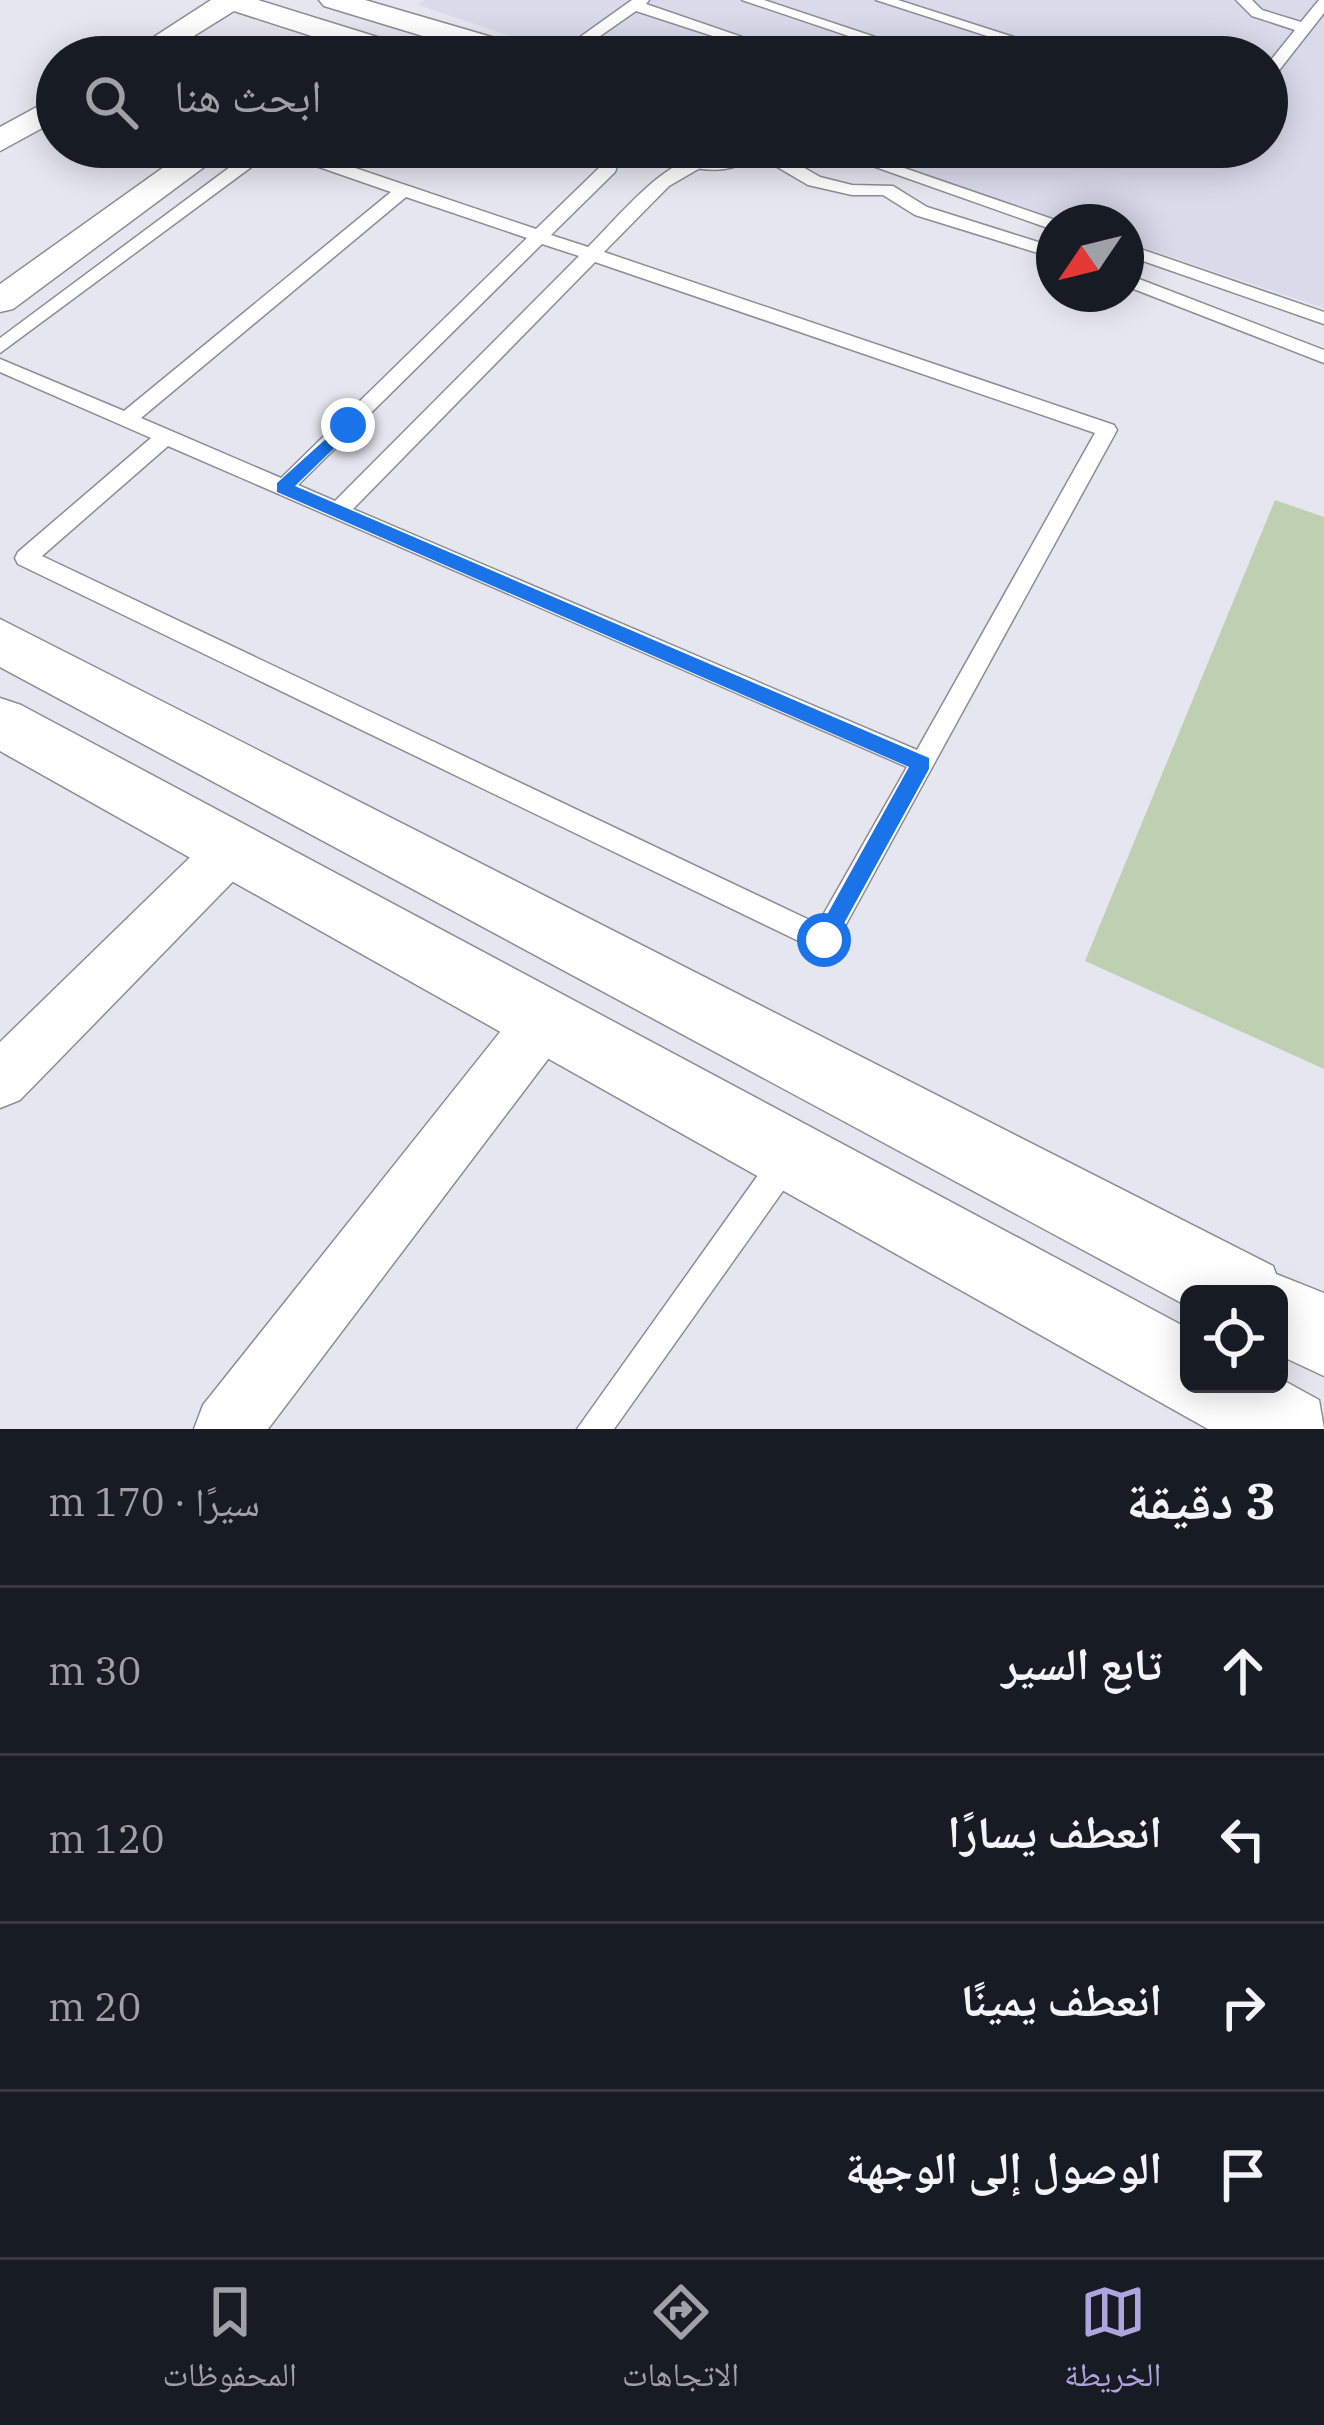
<!DOCTYPE html>
<html lang="ar">
<head>
<meta charset="utf-8">
<style>
	body { margin:0; font-family:"IBM Plex Serif","Noto Naskh Arabic",serif; background:#20242c; color:#f1f3f6; direction:rtl }
	.controls { position:absolute; right:36px; bottom:36px; display:grid; overflow:hidden; border-radius:18px; box-shadow:0 6px 30px #0003 }
	.controls button { width:108px; height:108px; display:grid; place-items:center; padding:0; border:0; border-bottom:3px solid #363941; background:#171b24; color:#f1f3f6; font:60px sans-serif }
	.compass { position:absolute; left:1036px; top:204px; width:108px; height:108px; border-radius:50%; background:#171b24; box-shadow:0 6px 30px #0003; rotate:235deg }
	.stop { position:absolute; width:36px; height:36px; margin:-27px; border:9px solid #1a73e8; border-radius:50%; background:#fff }
	.stop.end { background:#1a73e8; border-color:#fff; box-shadow:0 3px 12px #0008 }
	.list { margin:0; padding:0; list-style:none }
	h2 { display:flex; justify-content:space-between; align-items:center; height:156px; margin:0; padding:0 48px; font-size:51px }
	h2 small { font-size:39px; font-weight:400; color:#9ea1a6 }
	.list li { display:grid; grid-template-columns:78px 1fr auto; gap:36px; align-items:center; box-sizing:border-box; height:168px; padding:0 48px; border-top:3px solid #363941 }
	.list b { display:block; font-size:45px; white-space:nowrap }
	.list em { font-size:39px; font-style:normal; color:#9ea1a6 }
	.icon { flex:none; width:66px; height:66px; fill:none; stroke:currentColor; stroke-width:2; stroke-linecap:round; stroke-linejoin:round }
	.map { position:relative; flex:none; width:1324px; height:1429px; overflow:hidden; direction:ltr }
	.search { position:absolute; background:#171b24; box-shadow:0 6px 30px #0003; left:36px; right:36px; top:36px; height:132px; display:flex; align-items:center; gap:30px; box-sizing:border-box; padding:0 42px; border-radius:66px; color:#9ea1a6; font-size:45px }
	.sheet { height:828px; background:#171b24 }
	nav { display:flex; justify-content:space-around; align-items:center; box-sizing:border-box; height:168px; border-top:3px solid #363941; background:#171b24; font-size:33px; color:#9ea1a6 }
	nav a { display:grid; justify-items:center; gap:6px }
	nav .on { color:#aba6dd }
	.map>svg:first-child { display:block }
</style>
</head>
<body>
<div class="map">
<svg width="1324" height="1429" viewBox="0 0 1324 1429">
	<rect width="100%" height="100%" fill="#e5e6ef"/>
	<!-- built -->
	<path fill="#d9dbeb" d="M 424,0 L 1324,0 L 1324,308 L 1126,242 L 1126,222 L 1067,222 L 842,147 L 1267,147 L 1267,57 L 572,57 L 418,5 Z"/>
	<!-- green -->
	<path fill="#bfcfb2" d="M 1275,500 L 1324,517 L 1324,1069 L 1085,961 Z"/>
	<g fill="none" stroke-linecap="round" stroke-linejoin="round">
		<defs>
			<path id="service" d="M 632,0 L 649,0 L 646,4 L 800,57 L 777,57 L 636,11 L 570,57 L 552,57 Z
				M 742,0 L 764,0 L 935,57 L 911,57 Z
				M 876,0 L 898,0 L 1076,57 L 1052,57 Z
				M 1236,0 L 1252,0 L 1262,10 L 1301,22 L 1319,0 L 1324,0 L 1324,13 L 1273,78 L 1267,80 L 1267,65 L 1295,30 L 1252,16 Z
				M 257,147 L 293,147 L 536,229 L 601,166 L 608,147 L 624,147 L 615,172 L 551,235 L 588,247 C 615,221 668,154 707,156 L 707,164 L 669,186 L 604,252 L 1114,425 L 1117,430 L 833,948 L 823,952 L 813,948 L 18,564 L 15,558 L 18,552 L 151,438 L 0,372 L 0,359 L 124,411 L 391,192 L 273,151 L 0,353 L 0,338 ZM 406,197 L 527,238 L 281,478 L 141,418 ZM 542,244 L 579,256 L 335,501 L 298,485 ZM 595,262 L 1095,433 L 917,750 L 353,509 ZM 168,446 L 907,767 L 818,924 L 42,556 Z
				M 736,147 L 772,149 L 820,177 L 852,185 L 893,186 L 927,207 L 1054,247 L 1054,258 L 915,215 L 883,195 L 852,195 L 808,185 L 762,158 L 734,155 L 732,151 Z
				M 819,147 L 843,147 L 1061,222 L 1054,222 L 1054,229 L 1048,228 Z
				M 1061,147 L 1153,156 L 1186,147 L 1207,147 C 1175,175 1095,169 1061,147 Z
				M 1126,244 L 1324,312 L 1324,324 L 1126,255 Z
				M 1126,274 L 1324,350 L 1324,363 L 1126,286 Z
				M 789,1142 L 800,1147 L 804,1157 L 800,1167 L 614,1429 L 577,1429 L 778,1147 Z"/>
			<path id="minor" d="M 211,0 L 258,0 L 419,50 L 423,57 L 377,57 L 234,11 L 160,57 L 123,57 Z
				M 319,0 L 365,0 L 536,50 L 540,57 L 492,57 L 324,6 Z
				M 57,96 L 57,120 L 0,151 L 0,127 Z
				M 192,147 L 231,147 L 13,309 L 0,312 L 0,284 Z
				M 636,147 L 714,151 L 756,147 L 757,151 C 728,186 678,163 641,154 Z
				M 232,827 L 250,834 L 258,849 L 250,864 L 20,1100 L 0,1108 L 0,1042 L 214,834 Z
				M 544,994 L 564,1002 L 572,1020 L 564,1038 L 268,1429 L 194,1429 L 203,1405 L 524,1002 Z"/>
			<path id="tertiary" d="M 0,619 L 1273,1266 L 1276,1274 L 1324,1293 L 1324,1376 L 1279,1355 L 1279,1294 L 1189,1294 L 1189,1307 L 0,667 Z
				M 0,698 L 21,705 L 1189,1329 L 1189,1384 L 1279,1384 L 1279,1378 L 1319,1400 L 1324,1429 L 1208,1429 L 0,751 Z"/>
		</defs>
		<!-- service casing -->
		<use href="#service" stroke="#8c8d95" stroke-width="3"/>
		<!-- minor casing -->
		<use href="#minor" stroke="#8c8d95" stroke-width="3"/>
		<!-- tertiary casing -->
		<use href="#tertiary" stroke="#8c8d95" stroke-width="3"/>
		<!-- service -->
		<use href="#service" fill="#fff" fill-rule="evenodd"/>
		<!-- minor -->
		<use href="#minor" fill="#fff" fill-rule="evenodd"/>
		<!-- tertiary -->
		<use href="#tertiary" fill="#fff" fill-rule="evenodd"/>
	</g>
	<!-- route -->
	<path fill="#1a73e8" d="M 348,419 L 356,425 L 354,429 L 295,486 L 929,758 L 929,769 L 831,947 L 824,950 L 813,940 L 909,767 L 277,492 L 277,483 Z"/>
</svg>
<div class="controls">
<button><svg class="icon" aria-label="locate" viewBox="0 0 24 24"><circle cx="12" cy="12" r="6"/><path d="M12 2v4M12 18v4M2 12h4M18 12h4"/></svg></button>
</div>
<svg class="compass" viewBox="-18 -18 36 36"><path d="M0-13l5 13h-10z" fill="#e53935"/><path d="M0 13l5-13h-10z" fill="#9ea1a6"/></svg>
<div class="stop" style="left:824px;top:940px"></div>
<div class="stop end" style="left:348px;top:425px"></div>
<div class="search"><svg class="icon" aria-label="search" viewBox="0 0 24 24"><circle cx="10" cy="10" r="6"/><path d="M15 15l6 6"/></svg>ابحث هنا</div>
</div>
<section class="sheet">
<h2>3 دقيقة<small>سيرًا · 170 m</small></h2>
<ul class="list">
<li><svg class="icon" aria-label="ahead" viewBox="0 0 24 24"><path d="M12 20V5M6 11l6-6 6 6"/></svg><div><b>تابع السير</b></div><em>30 m</em></li>
<li><svg class="icon" aria-label="left" viewBox="0 0 24 24"><path d="M17 20v-9H6M10 6l-5 5 5 5"/></svg><div><b>انعطف يسارًا</b></div><em>120 m</em></li>
<li><svg class="icon" aria-label="right" viewBox="0 0 24 24"><path d="M7 20v-9h11M14 6l5 5-5 5"/></svg><div><b>انعطف يمينًا</b></div><em>20 m</em></li>
<li><svg class="icon" aria-label="arrive" viewBox="0 0 24 24"><path d="M6 21V4h12l-3 4 3 4H6"/></svg><div><b>الوصول إلى الوجهة</b></div></li>
</ul>
</section>
<nav>
<a class="on"><svg class="icon" aria-label="map" viewBox="0 0 24 24"><path d="M3 6l6-2 6 2 6-2v14l-6 2-6-2-6 2zM9 4v14M15 6v14"/></svg>الخريطة</a>
<a><svg class="icon" aria-label="directions" viewBox="0 0 24 24"><path d="M12 3l9 9-9 9-9-9zM9 14v-3h6M13 9l2 2-2 2"/></svg>الاتجاهات</a>
<a><svg class="icon" aria-label="saved" viewBox="0 0 24 24"><path d="M7 4h10v16l-5-4-5 4z"/></svg>المحفوظات</a>
</nav>
</body>
</html>
